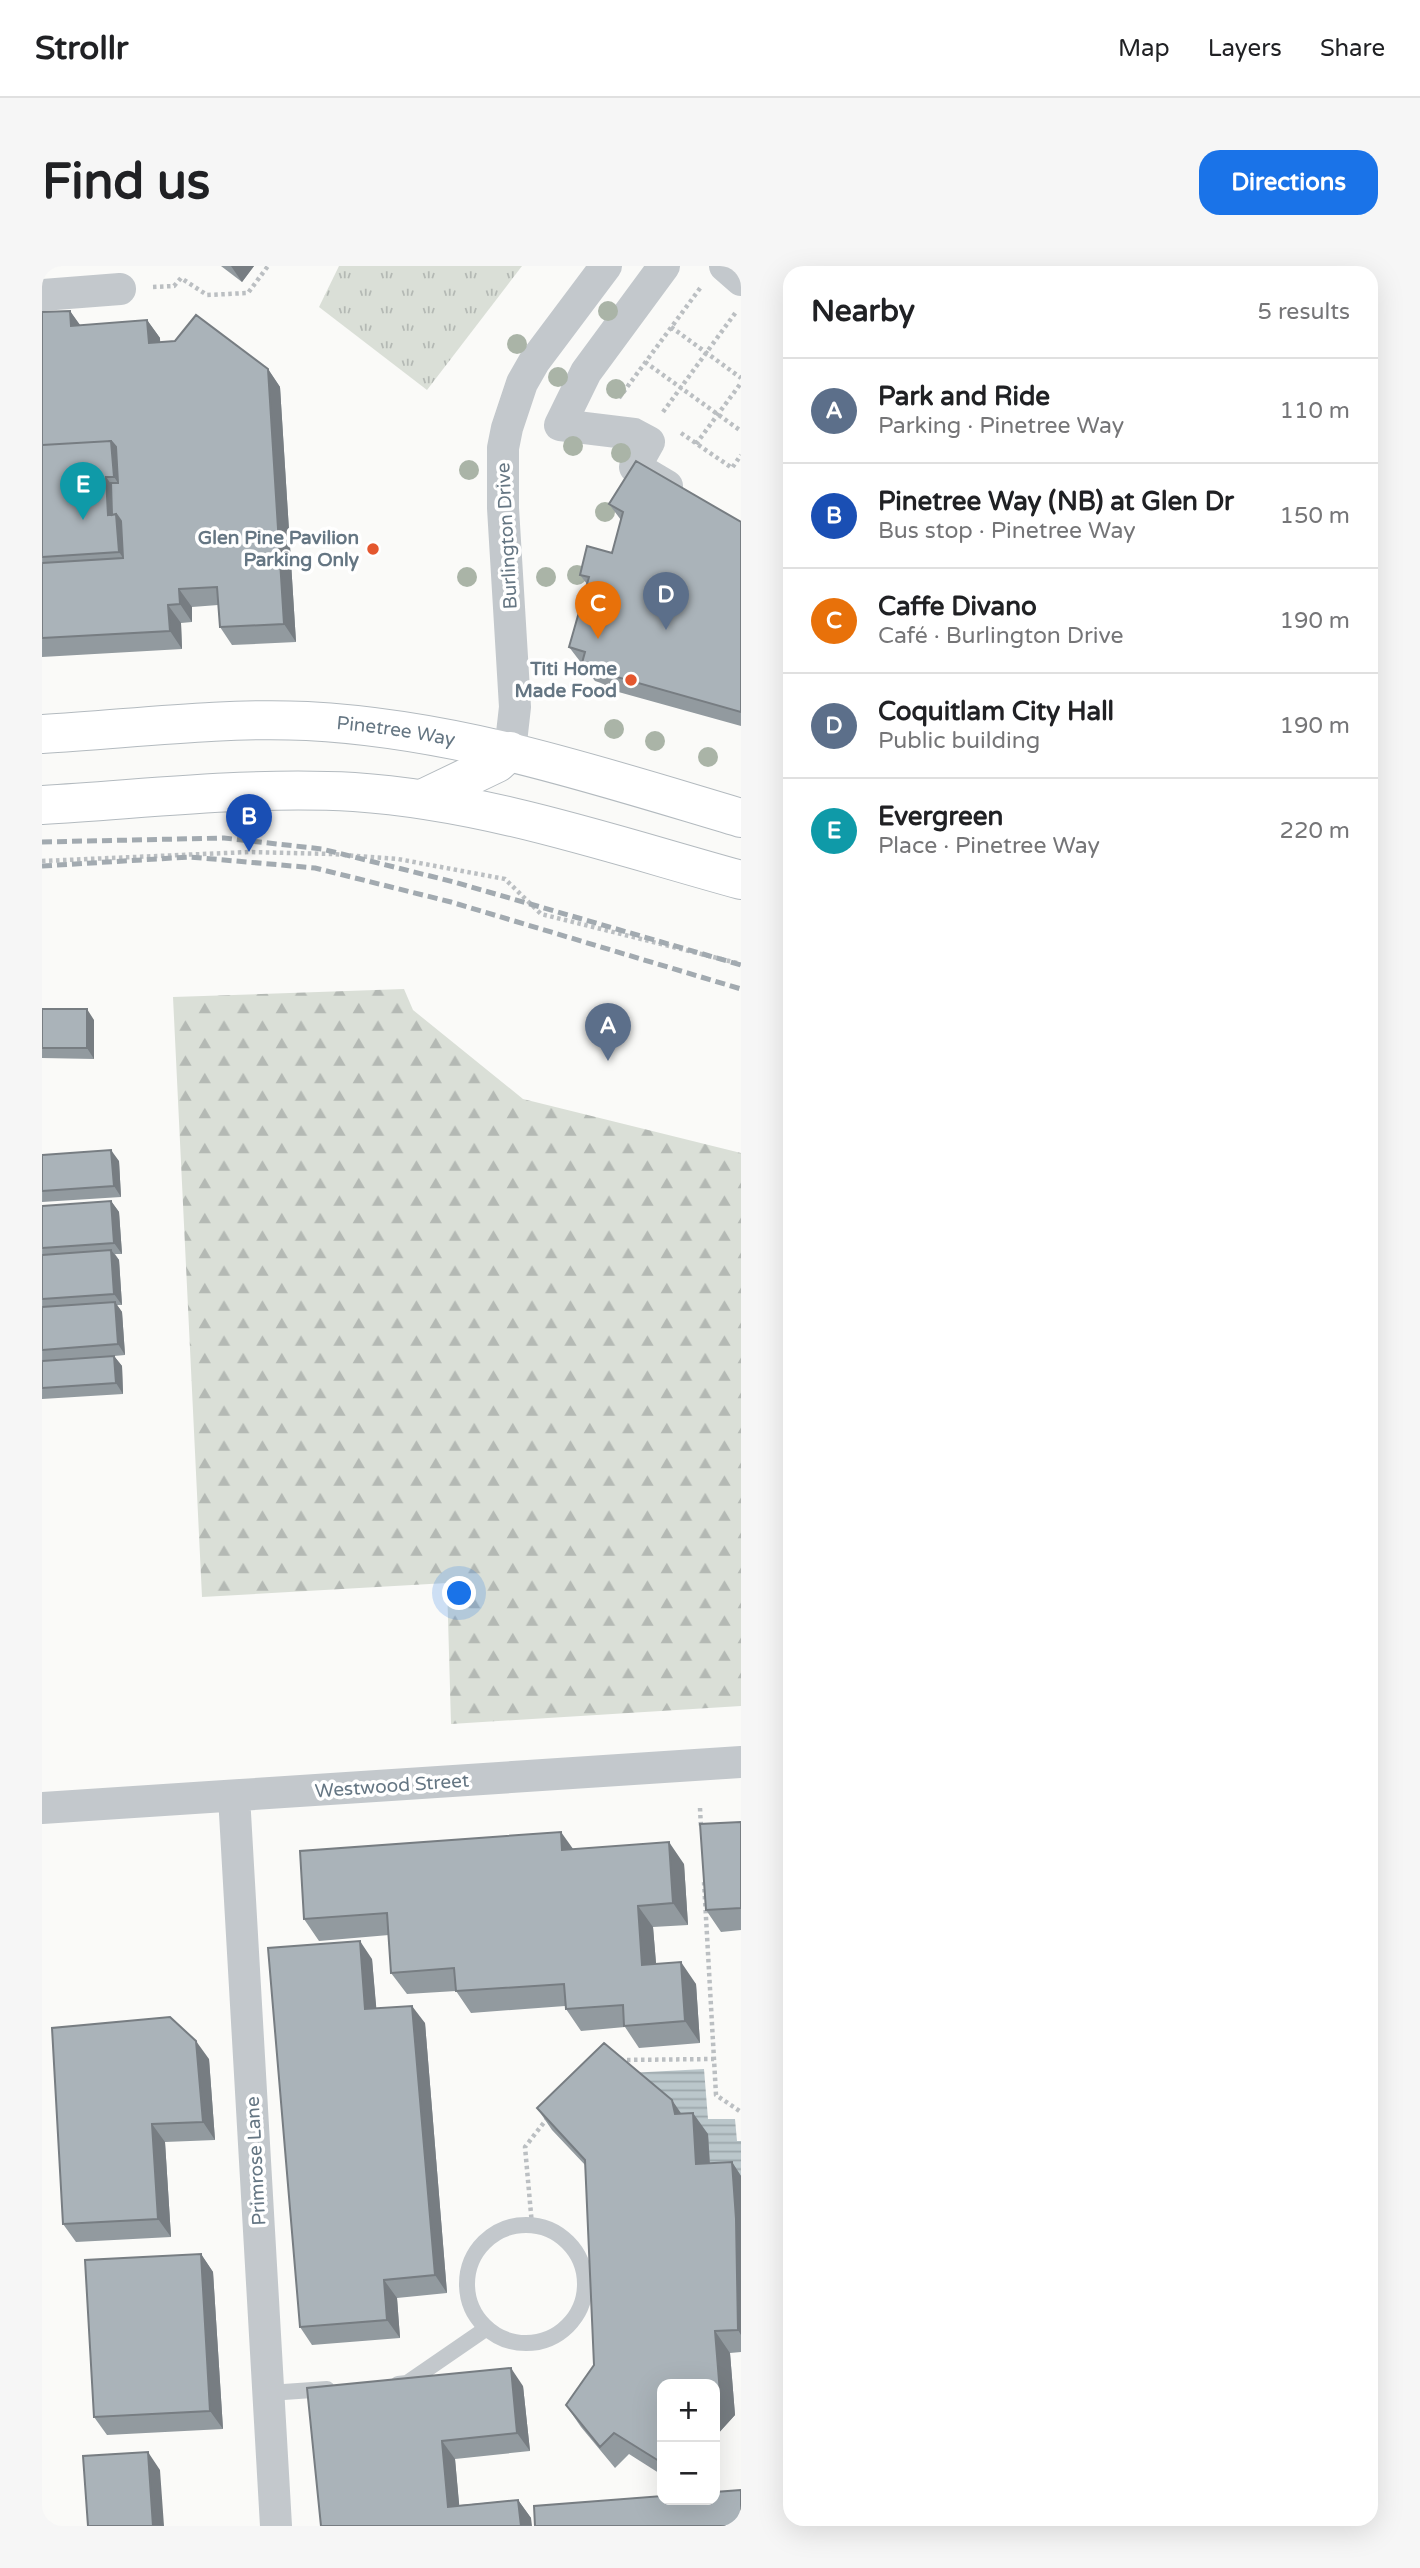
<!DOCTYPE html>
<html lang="en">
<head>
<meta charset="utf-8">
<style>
	body { margin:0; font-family:"Varela Round",sans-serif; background:#f6f6f6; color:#202124 }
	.controls { position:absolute; right:21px; bottom:21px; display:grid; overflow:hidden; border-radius:14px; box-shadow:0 7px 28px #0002 }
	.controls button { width:63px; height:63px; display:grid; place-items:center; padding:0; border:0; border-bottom:2px solid #e0e0e0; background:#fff; color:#202124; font:35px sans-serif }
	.you { position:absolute; left:418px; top:1328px; width:24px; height:24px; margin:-18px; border:5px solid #fff; border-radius:50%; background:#1a73e8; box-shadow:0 0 0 10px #1a73e833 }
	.badge { display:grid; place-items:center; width:46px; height:46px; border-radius:50%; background:#1a73e8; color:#fff; font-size:23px; font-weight:700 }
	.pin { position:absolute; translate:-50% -58px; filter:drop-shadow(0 2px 4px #0008) }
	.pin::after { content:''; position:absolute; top:37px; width:24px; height:21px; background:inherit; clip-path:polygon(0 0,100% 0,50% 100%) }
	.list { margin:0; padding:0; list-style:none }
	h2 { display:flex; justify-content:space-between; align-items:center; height:91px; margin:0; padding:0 28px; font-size:30px }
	h2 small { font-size:23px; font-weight:400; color:#757577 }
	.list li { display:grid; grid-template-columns:46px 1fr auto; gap:21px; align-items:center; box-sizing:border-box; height:105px; padding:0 28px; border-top:2px solid #e0e0e0 }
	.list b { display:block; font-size:26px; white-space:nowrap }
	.list p { margin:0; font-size:23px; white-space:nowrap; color:#757577 }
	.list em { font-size:23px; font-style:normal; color:#757577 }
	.map { position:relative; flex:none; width:699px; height:2260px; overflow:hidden; border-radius:21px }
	header { display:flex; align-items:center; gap:42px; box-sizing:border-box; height:98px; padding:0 35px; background:#fff; border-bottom:2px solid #e0e0e0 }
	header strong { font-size:33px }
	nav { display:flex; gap:38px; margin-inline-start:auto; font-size:24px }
	.intro { display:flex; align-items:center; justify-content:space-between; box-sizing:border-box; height:168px; padding:0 42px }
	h1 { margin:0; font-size:49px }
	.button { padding:18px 32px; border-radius:21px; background:#1a73e8; color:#fff; font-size:24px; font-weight:700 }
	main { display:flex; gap:42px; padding:0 42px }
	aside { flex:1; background:#fff; border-radius:21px; box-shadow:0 7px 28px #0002 }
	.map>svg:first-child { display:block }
</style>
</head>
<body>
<header>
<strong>Strollr</strong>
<nav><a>Map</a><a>Layers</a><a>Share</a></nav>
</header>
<div class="intro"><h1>Find us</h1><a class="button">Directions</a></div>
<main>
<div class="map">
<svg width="699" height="2260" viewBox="0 0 699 2260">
	<defs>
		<pattern id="grass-tufts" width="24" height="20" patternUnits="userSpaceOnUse" patternTransform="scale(1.75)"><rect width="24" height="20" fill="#dadfd7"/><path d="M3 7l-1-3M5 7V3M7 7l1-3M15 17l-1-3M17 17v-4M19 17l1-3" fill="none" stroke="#b4b9b4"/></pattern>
		<pattern id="forest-firs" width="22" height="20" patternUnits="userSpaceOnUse" patternTransform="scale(1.75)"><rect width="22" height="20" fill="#dadfd7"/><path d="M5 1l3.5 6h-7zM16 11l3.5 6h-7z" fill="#b4b9b4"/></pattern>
		<pattern id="water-rules" width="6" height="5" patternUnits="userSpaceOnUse" patternTransform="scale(1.75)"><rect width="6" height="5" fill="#bbc7cb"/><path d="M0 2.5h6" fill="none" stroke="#9ca6aa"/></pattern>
	</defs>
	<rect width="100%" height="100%" fill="#fafaf8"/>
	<!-- grass -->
	<path fill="url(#grass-tufts)" d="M 297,0 L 480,0 L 385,124 L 277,41 Z"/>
	<!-- forest -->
	<path fill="url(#forest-firs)" d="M 362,723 L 371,744 L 481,833 L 699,887 L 699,1440 L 409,1458 L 405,1317 L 160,1331 L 131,731 Z"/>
	<!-- water -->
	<path fill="url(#water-rules)" d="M 662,1803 L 666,1853 L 693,1853 L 695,1875 L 699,1875 L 699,1918 L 669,1920 L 587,1807 Z"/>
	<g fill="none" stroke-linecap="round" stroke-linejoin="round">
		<defs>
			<g id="secondary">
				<path id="s1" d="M 0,468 C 87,463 178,451 265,455 C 417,463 554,509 699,552"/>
				<path d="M 380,533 L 455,497 L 468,485"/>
				<path d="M 0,539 C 103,533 209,520 312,526 C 445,535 572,579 699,614"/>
			</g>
		</defs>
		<!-- secondary casing -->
		<use href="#secondary" stroke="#b3babf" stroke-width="40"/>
		<!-- path -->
		<path stroke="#bbbfc2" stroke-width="4.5" stroke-dasharray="3.5 3.5" stroke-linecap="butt" d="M 111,21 L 132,20 L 139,12 L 165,29 L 206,27 L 226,0
			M 629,61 L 699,112
			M 603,96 L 699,165
			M 577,132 L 659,21
			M 621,146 L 694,46
			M 639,167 L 690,202 L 699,189
			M 654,178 L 699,117
			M 0,595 L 207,586 L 289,588 L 356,593 L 463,613 L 499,648 L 699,698
			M 658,1542 L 659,1562
			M 662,1616 L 674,1829 L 699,1846
			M 578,1794 L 672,1793
			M 490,1959 L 483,1881 L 507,1850"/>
		<!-- lane -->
		<path stroke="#c3c8cc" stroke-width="16" d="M425 2018a59 59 0 1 1 118 0a59 59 0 1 1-118 0Z
			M 356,2118 L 365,2117 L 445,2062
			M 227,2127 L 285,2123"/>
		<!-- street -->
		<path stroke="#c3c8cc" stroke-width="32" d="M 622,0 L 544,106 L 518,159 L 592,168 L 607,176 L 593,201 L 625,220
			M 683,0 L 699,14
			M 0,29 L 78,23
			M 468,485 L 473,441 L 461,242 L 461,182 L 465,162 L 480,117 L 492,96 L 564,0
			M 192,1530 L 234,2260
			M 0,1542 L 699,1496"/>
		<!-- secondary -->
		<use href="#secondary" stroke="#fff" stroke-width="38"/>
		<!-- rail -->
		<path stroke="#a2aab0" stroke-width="5" stroke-dasharray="10 5" stroke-linecap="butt" d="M 0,576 L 182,572 L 280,583 L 412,616 L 699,699
			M 0,600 L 148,591 L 273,602 L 409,636 L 699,723"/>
	</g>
	<!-- trees -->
	<g fill="#aab4a7">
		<circle cx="566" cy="45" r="10"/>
		<circle cx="475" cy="78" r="10"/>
		<circle cx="516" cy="111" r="10"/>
		<circle cx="574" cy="123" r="10"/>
		<circle cx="531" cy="180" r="10"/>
		<circle cx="579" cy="187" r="10"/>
		<circle cx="427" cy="204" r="10"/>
		<circle cx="563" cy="246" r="10"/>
		<circle cx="535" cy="309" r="10"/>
		<circle cx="425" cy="311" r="10"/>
		<circle cx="504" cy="311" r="10"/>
		<circle cx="572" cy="463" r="10"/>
		<circle cx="613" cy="475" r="10"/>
		<circle cx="666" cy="491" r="10"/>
	</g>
	<!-- wall -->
	<path fill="#929a9f" d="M 179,0 L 212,0 L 200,16 Z
		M 28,45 L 38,60 L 105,54 L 118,72 L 118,76 L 226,103 L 238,121 L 254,376 L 190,379 L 178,361 L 176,339 L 150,341 L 150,356 L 139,357 L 140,383 L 0,391 L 0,46 Z
		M 567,238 L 699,256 L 699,460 L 562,422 L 559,417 L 553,415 L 527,381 L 545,318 L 538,309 L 570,287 L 579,254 Z
		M 0,743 L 52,754 L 52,793 L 0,792 Z
		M 0,889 L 77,895 L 79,931 L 0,936 Z
		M 69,935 L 77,946 L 80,988 L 73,988 L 77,994 L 80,1039 L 75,1039 L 80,1046 L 83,1089 L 72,1090 L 80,1100 L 81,1128 L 0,1133 L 0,940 Z
		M 699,1556 L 699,1664 L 679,1666 L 664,1644 Z
		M 531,1583 L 642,1598 L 646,1659 L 611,1661 L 614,1698 L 654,1718 L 658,1777 L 597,1782 L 583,1761 L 539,1765 L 524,1743 L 523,1740 L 429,1747 L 414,1725 L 365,1728 L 349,1707 L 347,1669 L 277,1675 L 262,1653 Z
		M 330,1693 L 334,1742 L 383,1757 L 405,2027 L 355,2032 L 358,2072 L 270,2079 L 258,2061 Z
		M 167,1793 L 173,1874 L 123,1876 L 129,1971 L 34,1976 L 21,1958 Z
		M 495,1842 L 639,1847 L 666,1868 L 668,1897 L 690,1896 L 699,1910 L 699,2086 L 688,2087 L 693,2149 L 673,2171 L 673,2118 L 620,2118 L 620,2209 L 587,2188 L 573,2202 L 539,2161 L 524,2139 L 552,2099 L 544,1900 L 510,1864 Z
		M 159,1988 L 171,2006 L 181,2163 L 65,2169 L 52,2151 Z
		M 481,2120 L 488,2185 L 413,2193 L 417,2239 L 476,2234 L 489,2252 L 279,2260 L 265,2122 Z"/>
	<!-- shaded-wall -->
	<path fill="#777d82" d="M 189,0 L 212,0 L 200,16 Z
		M 28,45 L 41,63 L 29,60 Z
		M 105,54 L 118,72 L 119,95 L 107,77 Z
		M 226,103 L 238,121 L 254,376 L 242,358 Z
		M 69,175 L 86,199 L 89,235 L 72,211 Z
		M 64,211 L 81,235 L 94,310 L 77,286 L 66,249 Z
		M 137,323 L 150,341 L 150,356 L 138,338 Z
		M 126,339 L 139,357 L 140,383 L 128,365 Z
		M 45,743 L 52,754 L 52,793 L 45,782 Z
		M 69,884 L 77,895 L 79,931 L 72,920 Z
		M 69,935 L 77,946 L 80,988 L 72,977 Z
		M 69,984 L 77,994 L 80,1039 L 72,1028 Z
		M 73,1036 L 80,1046 L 83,1089 L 76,1078 Z
		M 72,1090 L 80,1100 L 81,1128 L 74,1117 Z
		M 519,1566 L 534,1587 L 520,1584 Z
		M 627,1576 L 642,1598 L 646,1659 L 631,1637 Z
		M 596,1640 L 611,1661 L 616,1721 L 600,1699 Z
		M 318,1675 L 330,1693 L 336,1761 L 323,1743 Z
		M 639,1696 L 654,1718 L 658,1777 L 643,1755 Z
		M 370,1740 L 383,1757 L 405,2027 L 393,2009 Z
		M 154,1775 L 167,1793 L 173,1874 L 161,1856 Z
		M 630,1834 L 645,1856 L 633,1848 Z
		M 651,1847 L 666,1868 L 669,1920 L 654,1898 Z
		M 110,1858 L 123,1876 L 129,1971 L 116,1953 Z
		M 690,1896 L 699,1910 L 699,2069 L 696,2064 Z
		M 159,1988 L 171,2006 L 181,2163 L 168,2145 Z
		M 342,2014 L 355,2032 L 358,2072 L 345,2054 Z
		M 673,2065 L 688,2087 L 693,2149 L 673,2171 Z
		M 469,2102 L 481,2120 L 488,2185 L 475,2167 Z
		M 400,2175 L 413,2193 L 419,2258 L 406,2241 Z
		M 106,2186 L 118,2204 L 122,2260 L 111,2260 Z
		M 476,2234 L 489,2252 L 490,2260 L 479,2260 Z"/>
	<!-- building -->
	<path fill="#aab3b9" stroke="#777d82" stroke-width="2" d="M 28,45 L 29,60 L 105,54 L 107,77 L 133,75 L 154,49 L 226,103 L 242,358 L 178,361 L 175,321 L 137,323 L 138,338 L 126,339 L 128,365 L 0,372 L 0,297 L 81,292 L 79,255 L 74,248 L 70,249 L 69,217 L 76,217 L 74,181 L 69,175 L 0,179 L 0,46 Z
		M 69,175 L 72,211 L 64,211 L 66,249 L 74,248 L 77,286 L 0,291 L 0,179 Z
		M 594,195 L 699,256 L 699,446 L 550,404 L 548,399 L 540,397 L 543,386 L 527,381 L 547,311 L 538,309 L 545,280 L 570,287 L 581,246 L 567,238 Z
		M 0,743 L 45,743 L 45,782 L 0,782 Z
		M 69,884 L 72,920 L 0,925 L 0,889 Z
		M 69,935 L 72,977 L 0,982 L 0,940 Z
		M 69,984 L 72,1028 L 0,1033 L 0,989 Z
		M 73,1036 L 76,1078 L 0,1084 L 0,1041 Z
		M 72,1090 L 74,1117 L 0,1122 L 0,1095 Z
		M 699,1556 L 699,1642 L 664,1644 L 658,1558 Z
		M 519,1566 L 520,1584 L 627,1576 L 631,1637 L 596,1640 L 600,1699 L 639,1696 L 643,1755 L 582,1760 L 581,1739 L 524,1743 L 522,1718 L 414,1725 L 412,1702 L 349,1707 L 345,1647 L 262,1653 L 258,1585 Z
		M 318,1675 L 323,1743 L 370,1740 L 393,2009 L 342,2014 L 345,2054 L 258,2061 L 226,1682 Z
		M 128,1751 L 154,1775 L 161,1856 L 110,1858 L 116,1953 L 21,1958 L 10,1762 Z
		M 562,1777 L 630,1834 L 633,1848 L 651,1847 L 654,1898 L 690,1896 L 694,1953 L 696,2064 L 673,2065 L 678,2127 L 673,2133 L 673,2118 L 620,2118 L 620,2191 L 617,2195 L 572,2167 L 558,2181 L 524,2139 L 552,2099 L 543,1894 L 495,1842 Z
		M 159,1988 L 168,2145 L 52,2151 L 43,1994 Z
		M 469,2102 L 475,2167 L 400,2175 L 406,2241 L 476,2234 L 479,2260 L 279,2260 L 265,2122 Z
		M 106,2186 L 111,2260 L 46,2260 L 41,2190 Z
		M 699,2224 L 699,2260 L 493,2260 L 492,2240 L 620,2230 L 620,2234 L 673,2234 L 673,2226 Z"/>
	<!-- markers -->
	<g fill="#e4572e" stroke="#fff" stroke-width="2.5">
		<circle cx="331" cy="283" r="7"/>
		<circle cx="589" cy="414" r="7"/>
	</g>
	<g text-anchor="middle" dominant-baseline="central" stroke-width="7" stroke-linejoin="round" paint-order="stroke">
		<!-- street labels -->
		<g font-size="19" fill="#657683" stroke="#fff">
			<text transform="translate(465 270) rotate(-93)">Burlington Drive</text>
			<text stroke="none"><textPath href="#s1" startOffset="355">Pinetree Way</textPath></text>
			<text transform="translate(350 1520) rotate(-4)">Westwood Street</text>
			<text transform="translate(214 1895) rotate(-93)">Primrose Lane</text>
		</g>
		<!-- poi labels -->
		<g font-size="19" font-weight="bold" fill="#657683" stroke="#fff" text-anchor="end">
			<text x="317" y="272">Glen Pine Pavilion<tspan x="317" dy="22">Parking Only</tspan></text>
			<text x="575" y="403">Titi Home<tspan x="575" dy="22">Made Food</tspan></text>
		</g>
	</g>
</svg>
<div class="controls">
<button>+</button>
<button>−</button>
</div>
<div class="you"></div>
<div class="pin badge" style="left:566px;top:795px;background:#5c6f8a">A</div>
<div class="pin badge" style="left:207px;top:586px;background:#1a4fb4">B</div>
<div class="pin badge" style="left:556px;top:373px;background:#e8710a">C</div>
<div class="pin badge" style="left:624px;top:364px;background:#5c6f8a">D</div>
<div class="pin badge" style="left:41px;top:254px;background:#0f9aa8">E</div>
</div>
<aside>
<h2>Nearby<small>5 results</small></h2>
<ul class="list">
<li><span class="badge" style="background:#5c6f8a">A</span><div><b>Park and Ride</b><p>Parking · Pinetree Way</p></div><em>110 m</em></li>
<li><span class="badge" style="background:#1a4fb4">B</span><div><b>Pinetree Way (NB) at Glen Dr</b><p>Bus stop · Pinetree Way</p></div><em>150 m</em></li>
<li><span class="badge" style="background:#e8710a">C</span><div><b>Caffe Divano</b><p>Café · Burlington Drive</p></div><em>190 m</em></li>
<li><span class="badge" style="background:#5c6f8a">D</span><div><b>Coquitlam City Hall</b><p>Public building</p></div><em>190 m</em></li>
<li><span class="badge" style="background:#0f9aa8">E</span><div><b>Evergreen</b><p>Place · Pinetree Way</p></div><em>220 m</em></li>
</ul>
</aside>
</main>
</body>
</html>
